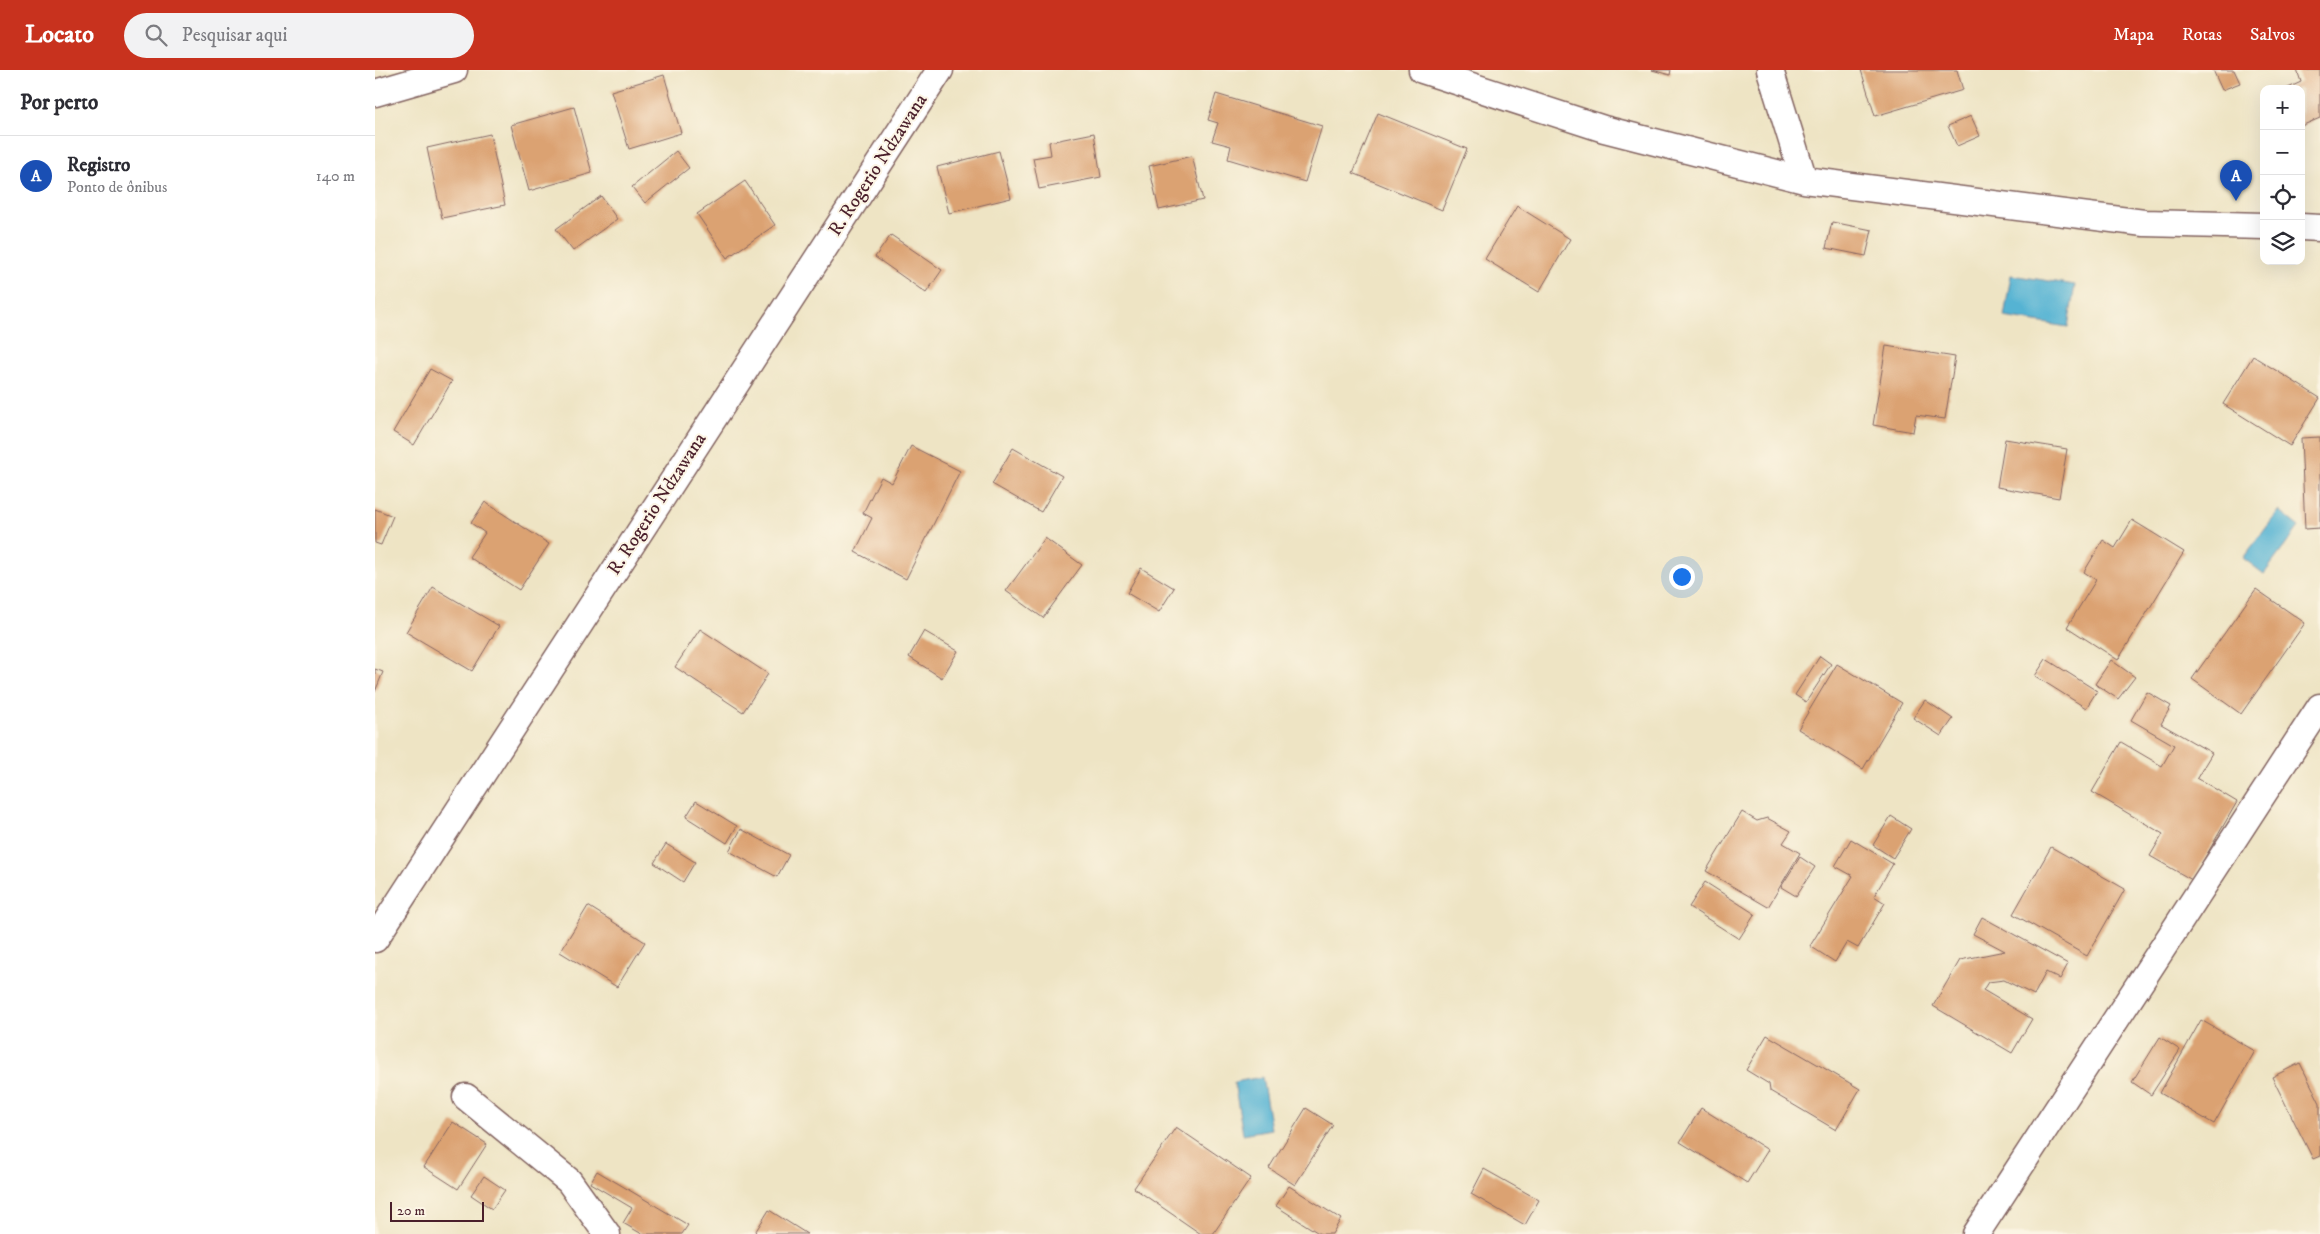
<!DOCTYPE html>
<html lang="pt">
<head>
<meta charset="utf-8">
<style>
	body { margin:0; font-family:"IM FELL DW Pica",serif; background:#f2f2f3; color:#2b2b33 }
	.controls { position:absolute; right:15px; top:15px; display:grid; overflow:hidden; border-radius:10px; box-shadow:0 5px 20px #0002 }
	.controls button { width:45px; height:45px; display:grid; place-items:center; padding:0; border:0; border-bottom:1px solid #e1e1e2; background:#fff; color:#2b2b33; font:25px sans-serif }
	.scale { position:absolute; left:15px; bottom:12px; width:94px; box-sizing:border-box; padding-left:5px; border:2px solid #4a1f2b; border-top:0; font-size:14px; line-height:18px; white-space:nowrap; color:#4a1f2b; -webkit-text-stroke:4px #fcf5e5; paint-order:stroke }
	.you { position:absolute; left:1306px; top:506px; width:18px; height:18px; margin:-12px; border:4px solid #fff; border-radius:50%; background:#1a73e8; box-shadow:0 0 0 8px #1a73e833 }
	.badge { display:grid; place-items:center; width:32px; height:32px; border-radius:50%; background:#c8321e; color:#fff; font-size:16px; font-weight:700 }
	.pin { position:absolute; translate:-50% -41px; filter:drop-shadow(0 1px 2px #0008) }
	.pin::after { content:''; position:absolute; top:26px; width:18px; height:15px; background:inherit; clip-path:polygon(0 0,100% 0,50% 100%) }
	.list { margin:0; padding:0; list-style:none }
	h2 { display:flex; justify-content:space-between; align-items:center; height:65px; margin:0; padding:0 20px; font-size:21px }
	h2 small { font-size:16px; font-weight:400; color:#7c7c81 }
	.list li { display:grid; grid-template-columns:32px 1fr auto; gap:15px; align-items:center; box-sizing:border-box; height:80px; padding:0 20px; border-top:1px solid #e1e1e2 }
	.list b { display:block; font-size:19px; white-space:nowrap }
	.list p { margin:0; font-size:16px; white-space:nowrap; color:#7c7c81 }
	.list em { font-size:16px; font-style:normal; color:#7c7c81 }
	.icon { flex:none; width:28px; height:28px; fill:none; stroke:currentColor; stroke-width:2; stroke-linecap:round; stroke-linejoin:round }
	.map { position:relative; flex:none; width:1945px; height:1164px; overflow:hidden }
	header { display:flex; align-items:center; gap:30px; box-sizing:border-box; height:70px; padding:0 25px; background:#c8321e; color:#fff }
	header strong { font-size:24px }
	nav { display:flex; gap:28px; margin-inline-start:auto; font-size:18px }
	.search { width:350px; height:45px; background:#f2f2f3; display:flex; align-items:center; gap:12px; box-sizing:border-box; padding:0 18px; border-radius:28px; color:#7c7c81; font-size:19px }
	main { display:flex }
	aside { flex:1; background:#fff }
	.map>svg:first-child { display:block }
</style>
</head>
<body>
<header>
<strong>Locato</strong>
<div class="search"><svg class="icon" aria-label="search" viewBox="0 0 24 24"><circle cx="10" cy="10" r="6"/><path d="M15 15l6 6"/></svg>Pesquisar aqui</div>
<nav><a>Mapa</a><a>Rotas</a><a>Salvos</a></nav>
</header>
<main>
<aside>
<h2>Por perto<small></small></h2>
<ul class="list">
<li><span class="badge" style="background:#1a4fb4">A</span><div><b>Registro</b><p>Ponto de ônibus</p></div><em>140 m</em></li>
</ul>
</aside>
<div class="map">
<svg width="1945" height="1164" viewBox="0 0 1945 1164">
	<rect width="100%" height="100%" fill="#fcf5e5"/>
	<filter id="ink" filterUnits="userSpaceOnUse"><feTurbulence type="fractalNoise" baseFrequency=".02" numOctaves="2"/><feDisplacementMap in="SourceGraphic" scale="10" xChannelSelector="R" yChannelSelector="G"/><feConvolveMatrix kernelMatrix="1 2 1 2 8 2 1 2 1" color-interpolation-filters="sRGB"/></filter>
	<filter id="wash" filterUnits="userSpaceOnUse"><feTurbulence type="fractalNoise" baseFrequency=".0096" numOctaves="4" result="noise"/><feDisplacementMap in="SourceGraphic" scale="20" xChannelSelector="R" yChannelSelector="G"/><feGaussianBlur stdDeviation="1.12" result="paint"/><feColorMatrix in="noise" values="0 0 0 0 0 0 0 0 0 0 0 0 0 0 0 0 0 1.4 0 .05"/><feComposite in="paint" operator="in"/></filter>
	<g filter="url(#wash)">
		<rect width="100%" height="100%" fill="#eee4c4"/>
		<!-- water -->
		<path fill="#55b3d3" stroke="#50697f" d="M 1636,205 L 1700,215 L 1693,257 L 1629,247 Z
			M 1904,441 L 1924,457 L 1889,504 L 1868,488 Z
			M 887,1007 L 896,1059 L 868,1064 L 859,1012 Z"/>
		<g id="blocks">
			<!-- building -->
			<path fill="#dba272" d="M 1277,0 L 1296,0 L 1295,5 Z
				M 1486,0 L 1582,0 L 1588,20 L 1500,46 Z
				M 1838,0 L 1859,0 L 1865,13 L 1847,20 Z
				M 1922,0 L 1945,0 L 1945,48 L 1926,56 L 1926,19 L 1911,19 L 1926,12 Z
				M 289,5 L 306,63 L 254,79 L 236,21 Z
				M 841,24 L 947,56 L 930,112 L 853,89 L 856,76 L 837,71 L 843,53 L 833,50 Z
				M 199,37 L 217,103 L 154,121 L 136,55 Z
				M 1003,43 L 1092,79 L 1067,140 L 978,103 Z
				M 1596,46 L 1605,66 L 1582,76 L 1573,56 Z
				M 719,63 L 726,107 L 664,119 L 658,88 L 676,85 L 674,72 Z
				M 115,64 L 130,135 L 67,148 L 52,78 Z
				M 301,81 L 314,98 L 270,133 L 257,117 Z
				M 624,81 L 636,128 L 574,143 L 562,97 Z
				M 817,86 L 828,130 L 784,140 L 774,96 Z
				M 370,111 L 400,155 L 352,188 L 322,144 Z
				M 226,126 L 242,149 L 198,181 L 181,159 Z
				M 1142,136 L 1195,169 L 1164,222 L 1110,189 Z
				M 1457,152 L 1497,160 L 1491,186 L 1451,178 Z
				M 516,165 L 567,200 L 551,223 L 500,187 Z
				M 1511,276 L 1580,287 L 1570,349 L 1541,345 L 1538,362 L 1498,355 Z
				M 1878,286 L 1945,328 L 1915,376 L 1848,334 Z
				M 55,299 L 77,311 L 39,375 L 18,362 Z
				M 1945,367 L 1945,458 L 1930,459 L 1926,368 Z
				M 1630,369 L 1692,379 L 1684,428 L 1622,417 Z
				M 536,376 L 585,401 L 531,509 L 480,482 L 497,448 L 488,443 L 506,407 L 517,413 Z
				M 638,378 L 687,406 L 666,442 L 617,414 Z
				M 110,432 L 174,474 L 144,520 L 94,487 L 110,463 L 96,453 Z
				M 0,439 L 18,446 L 6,475 L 0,473 Z
				M 1757,450 L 1809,482 L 1743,590 L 1692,557 L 1721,510 L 1709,502 L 1728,470 L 1740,478 Z
				M 670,468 L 707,495 L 668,548 L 631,521 Z
				M 766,498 L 799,518 L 784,542 L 752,523 Z
				M 58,517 L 124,556 L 97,601 L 31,562 Z
				M 1881,519 L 1930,553 L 1866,644 L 1817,609 Z
				M 325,559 L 393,604 L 368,642 L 300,597 Z
				M 549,561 L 583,581 L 567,608 L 534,587 Z
				M 1445,586 L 1456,594 L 1431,632 L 1420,625 Z
				M 1671,589 L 1722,621 L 1711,638 L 1660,606 Z
				M 1736,590 L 1760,607 L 1743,629 L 1720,614 Z
				M 1462,594 L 1527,633 L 1488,699 L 1423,659 Z
				M 0,599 L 8,602 L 0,622 Z
				M 1772,622 L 1796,636 L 1786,654 L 1837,683 L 1822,708 L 1862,732 L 1817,810 L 1775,786 L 1788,764 L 1717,722 L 1746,672 L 1787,696 L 1799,675 L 1756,650 Z
				M 1550,630 L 1578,649 L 1566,666 L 1538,648 Z
				M 321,731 L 362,756 L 352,773 L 311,747 Z
				M 1367,742 L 1382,751 L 1392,748 L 1416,761 L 1408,773 L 1425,783 L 1393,837 L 1331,801 Z
				M 1516,746 L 1536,759 L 1518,788 L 1498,775 Z
				M 366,759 L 414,785 L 402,807 L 354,781 Z
				M 1476,769 L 1518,794 L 1499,826 L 1510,833 L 1483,878 L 1472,872 L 1460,892 L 1435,876 L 1478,806 L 1460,796 Z
				M 291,774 L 320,792 L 308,812 L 279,793 Z
				M 1676,777 L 1750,819 L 1712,886 L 1638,844 Z
				M 1425,787 L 1440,797 L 1421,826 L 1406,817 Z
				M 1330,812 L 1380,844 L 1364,869 L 1314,837 Z
				M 213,836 L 270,872 L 242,917 L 185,882 Z
				M 1607,847 L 1693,894 L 1685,909 L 1671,902 L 1659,925 L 1629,910 L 1613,912 L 1608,920 L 1657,949 L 1637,983 L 1558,936 L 1585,890 L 1630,881 L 1598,864 Z
				M 1826,950 L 1880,981 L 1839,1054 L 1785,1023 Z
				M 1392,965 L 1485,1019 L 1461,1060 L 1395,1021 L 1394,1014 L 1371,1000 Z
				M 1785,967 L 1805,980 L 1776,1025 L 1757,1012 Z
				M 1925,993 L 1945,1033 L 1945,1086 L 1938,1089 L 1897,1007 Z
				M 931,1038 L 958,1055 L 920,1115 L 894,1098 Z
				M 1326,1038 L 1393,1080 L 1372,1113 L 1305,1072 Z
				M 78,1052 L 112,1074 L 83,1119 L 49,1097 Z
				M 801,1057 L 876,1108 L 838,1164 L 826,1164 L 759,1118 Z
				M 1109,1099 L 1164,1130 L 1150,1155 L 1096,1124 Z
				M 222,1101 L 313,1155 L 307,1164 L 267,1164 L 248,1153 L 257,1138 L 215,1113 Z
				M 109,1106 L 130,1120 L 117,1139 L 96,1125 Z
				M 914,1116 L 966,1149 L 957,1164 L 945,1164 L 901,1136 Z
				M 394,1140 L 432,1164 L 379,1164 Z"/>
		</g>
	</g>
	<g filter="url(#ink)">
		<use href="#blocks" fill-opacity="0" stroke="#836461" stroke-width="1"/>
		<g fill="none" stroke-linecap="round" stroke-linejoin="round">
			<defs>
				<path id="minor" d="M 1047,0 L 1229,59 L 1429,110 L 1769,153 L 1889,156
					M 1395,0 L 1429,110
					M 0,23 L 79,0
					M 1926,157 L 1945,158
					M 0,869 L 565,0
					M 91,1027 L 194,1111 L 232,1164
					M 1601,1164 L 1945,637"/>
			</defs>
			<!-- minor casing -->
			<use href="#minor" stroke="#836461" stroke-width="29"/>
			<!-- minor -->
			<use href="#minor" stroke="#fff" stroke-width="26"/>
		</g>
	</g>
	<g text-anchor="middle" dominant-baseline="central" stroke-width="4" stroke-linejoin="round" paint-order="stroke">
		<!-- street labels -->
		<g font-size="19" fill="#4a1f2b" stroke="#fcf5e5">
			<text transform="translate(503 95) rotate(-57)">R. Rogerio Ndzawana</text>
			<text transform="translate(282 434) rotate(-57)">R. Rogerio Ndzawana</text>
		</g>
	</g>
</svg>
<div class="controls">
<button>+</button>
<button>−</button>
<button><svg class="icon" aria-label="locate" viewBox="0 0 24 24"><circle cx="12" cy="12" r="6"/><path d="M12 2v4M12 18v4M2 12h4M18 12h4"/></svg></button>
<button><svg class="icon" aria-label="layers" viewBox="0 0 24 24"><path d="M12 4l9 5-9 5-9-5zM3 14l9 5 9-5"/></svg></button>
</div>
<div class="scale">20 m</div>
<div class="you"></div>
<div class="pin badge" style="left:1861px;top:131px;background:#1a4fb4">A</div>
</div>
</main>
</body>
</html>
